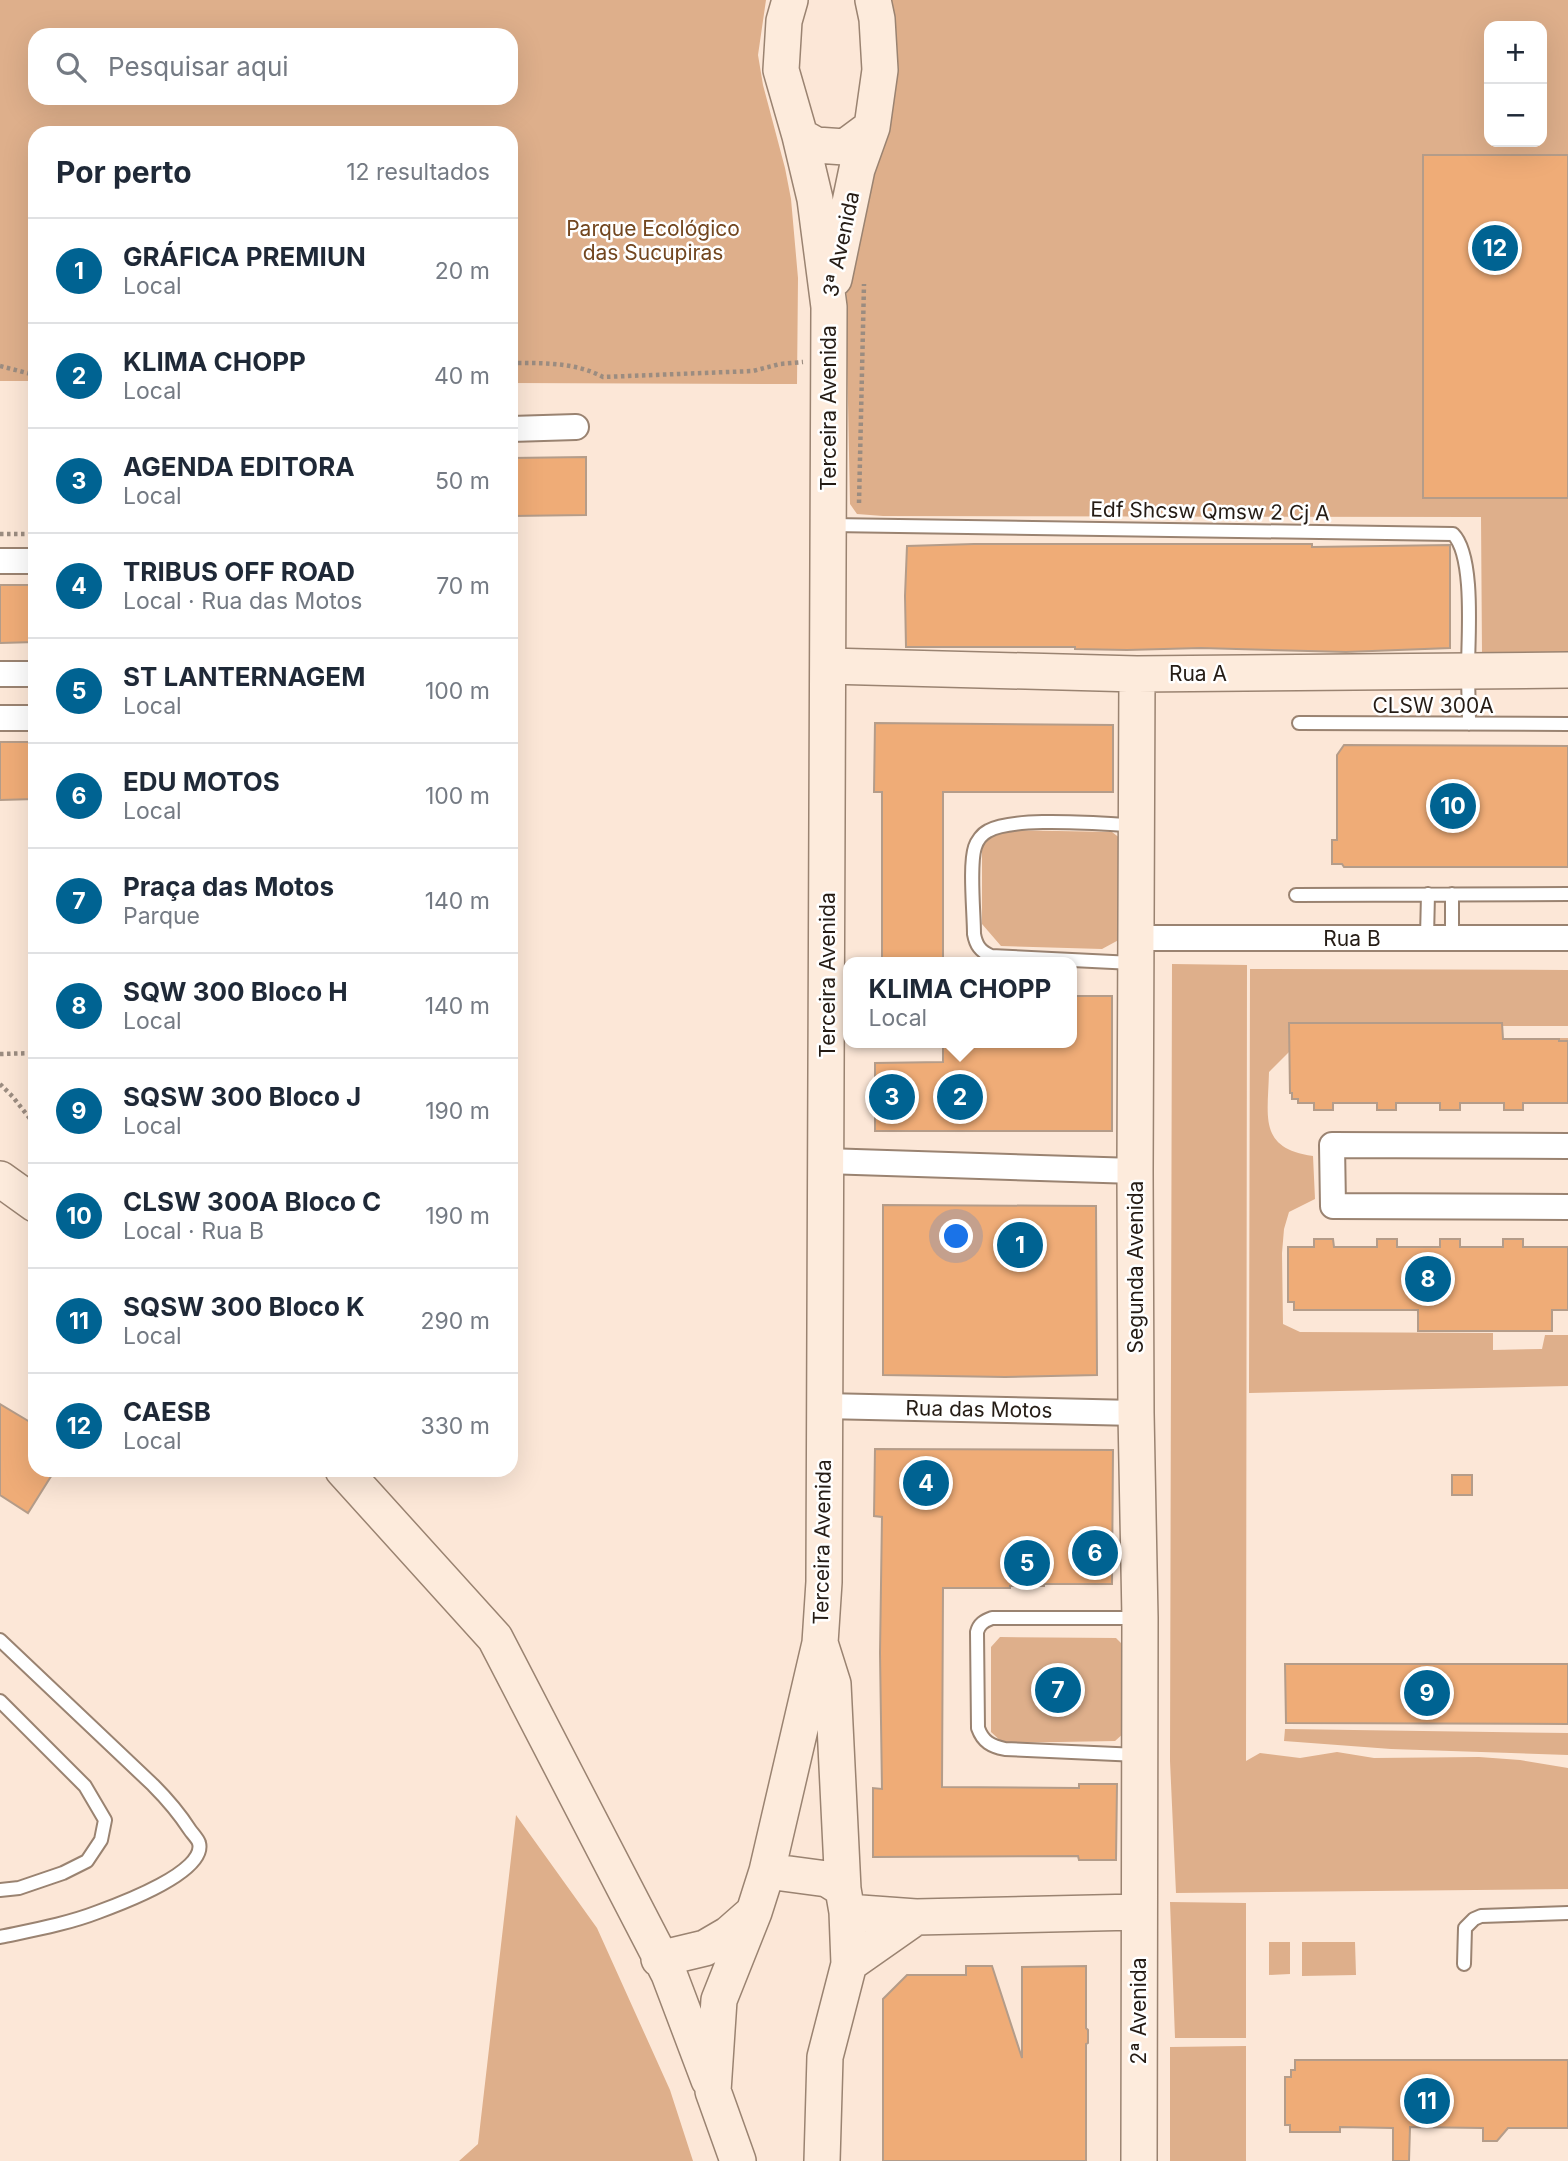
<!DOCTYPE html>
<html lang="pt">
<head>
<meta charset="utf-8">
<style>
	body { margin:0; font-family:Inter,sans-serif; background:#f6f6f7; color:#1f2937 }
	.controls { position:absolute; right:21px; top:21px; display:grid; overflow:hidden; border-radius:14px; box-shadow:0 7px 28px #0002 }
	.controls button { width:63px; height:63px; display:grid; place-items:center; padding:0; border:0; border-bottom:2px solid #e0e1e3; background:#fff; color:#1f2937; font:35px sans-serif }
	.you { position:absolute; left:957px; top:1237px; width:24px; height:24px; margin:-18px; border:5px solid #fff; border-radius:50%; background:#1a73e8; box-shadow:0 0 0 10px #1a73e833 }
	.badge { display:grid; place-items:center; width:46px; height:46px; border-radius:50%; background:#006392; color:#fff; font-size:23px; font-weight:700 }
	.pin { position:absolute; translate:-50% -50%; border:4px solid #fff; box-shadow:0 2px 7px #0006 }
	.popup { position:absolute; left:843px; top:957px; width:234px; height:91px; box-sizing:border-box; display:grid; place-content:center; border-radius:14px; background:#fff; filter:drop-shadow(0 2px 5px #0005); font-size:23px; white-space:nowrap; color:#747a83 }
	.popup b { font-size:26px; color:#1f2937 }
	.popup::after { content:''; position:absolute; left:50%; top:100%; margin-left:-14px; border:14px solid transparent; border-top-color:#fff }
	.list { margin:0; padding:0; list-style:none }
	h2 { display:flex; justify-content:space-between; align-items:center; height:91px; margin:0; padding:0 28px; font-size:30px }
	h2 small { font-size:23px; font-weight:400; color:#747a83 }
	.list li { display:grid; grid-template-columns:46px 1fr auto; gap:21px; align-items:center; box-sizing:border-box; height:105px; padding:0 28px; border-top:2px solid #e0e1e3 }
	.list b { display:block; font-size:26px; white-space:nowrap }
	.list p { margin:0; font-size:23px; white-space:nowrap; color:#747a83 }
	.list em { font-size:23px; font-style:normal; color:#747a83 }
	.icon { flex:none; width:38px; height:38px; fill:none; stroke:currentColor; stroke-width:2; stroke-linecap:round; stroke-linejoin:round }
	.map { position:relative; flex:none; width:1568px; height:2161px; overflow:hidden }
	.search { position:absolute; background:#fff; box-shadow:0 7px 28px #0002; left:28px; top:28px; width:490px; height:77px; display:flex; align-items:center; gap:18px; box-sizing:border-box; padding:0 24px; border-radius:21px; color:#747a83; font-size:26px }
	.panel { position:absolute; background:#fff; box-shadow:0 7px 28px #0002; left:28px; top:126px; width:490px; height:1351px; border-radius:21px }
	.map>svg:first-child { display:block }
</style>
</head>
<body>
<div class="map">
<svg width="1568" height="2161" viewBox="0 0 1568 2161">
	<rect width="100%" height="100%" fill="#fce7d7"/>
	<!-- green -->
	<path fill="#deaf8b" fill-rule="evenodd" d="M 0,0 L 766,0 L 758,55 L 763,85 L 785,168 L 791,199 L 798,278 L 797,384 L 511,383 L 511,133 L 35,133 L 35,381 L 0,381 ZM 35,35 L 511,35 L 511,98 L 35,98 Z
		M 885,0 L 1568,0 L 1568,656 L 1482,653 L 1481,517 L 883,516 L 857,514 L 850,504 L 846,302 L 848,251 ZM 1489,26 L 1542,26 L 1542,142 L 1489,142 Z
		M 1006,830 L 1112,832 L 1125,842 L 1126,936 L 1102,949 L 1001,946 L 982,924 L 982,841 Z
		M 1172,964 L 1247,965 L 1246,1761 L 1260,1753 L 1300,1758 L 1337,1752 L 1374,1758 L 1479,1757 L 1520,1760 L 1568,1768 L 1568,1889 L 1176,1893 L 1170,1761 Z
		M 1250,969 L 1568,970 L 1568,1026 L 1502,1026 L 1503,1038 L 1568,1038 L 1568,1051 L 1291,1050 L 1269,1072 C 1268,1117 1258,1148 1313,1156 L 1315,1199 L 1289,1212 L 1284,1229 L 1282,1253 L 1283,1324 L 1300,1332 L 1493,1333 L 1493,1350 L 1542,1349 L 1545,1335 L 1568,1335 L 1568,1386 L 1249,1393 Z
		M 1000,1637 L 1116,1638 L 1126,1648 L 1125,1732 L 1115,1741 L 1003,1743 L 991,1732 L 991,1647 Z
		M 1285,1729 L 1568,1733 L 1568,1755 L 1391,1749 L 1284,1741 Z
		M 516,1815 L 597,1928 L 670,2090 L 693,2161 L 459,2161 L 478,2144 Z
		M 1170,1902 L 1246,1903 L 1246,2038 L 1175,2038 Z
		M 1269,1942 L 1290,1942 L 1290,1974 L 1269,1975 Z
		M 1302,1942 L 1355,1942 L 1356,1975 L 1302,1976 Z
		M 1246,2046 L 1246,2161 L 1170,2161 L 1170,2047 Z"/>
	<!-- building -->
	<path fill="#efac77" stroke="#b49c89" stroke-width="2" d="M 1423,155 L 1568,155 L 1568,498 L 1423,498 Z
		M 586,457 L 586,515 L 511,516 L 511,458 Z
		M 974,544 L 1312,544 L 1312,547 L 1450,545 L 1450,648 L 1346,652 L 1201,648 L 1127,650 L 1075,649 L 1075,647 L 906,647 L 905,596 L 907,546 Z
		M 0,585 L 35,585 L 35,642 L 0,643 Z
		M 875,723 L 1113,725 L 1113,792 L 943,792 L 943,962 L 882,962 L 882,792 L 874,792 Z
		M 0,742 L 35,742 L 35,799 L 0,800 Z
		M 1344,745 L 1568,746 L 1568,867 L 1344,867 L 1342,864 L 1332,864 L 1332,840 L 1337,840 L 1337,755 Z
		M 1072,996 L 1112,996 L 1112,1131 L 875,1131 L 875,1063 L 943,1062 L 943,1043 L 1072,1043 Z
		M 1289,1023 L 1502,1023 L 1503,1039 L 1559,1039 L 1559,1041 L 1568,1041 L 1568,1103 L 1523,1103 L 1523,1110 L 1504,1110 L 1504,1103 L 1460,1103 L 1460,1110 L 1440,1110 L 1440,1103 L 1396,1103 L 1396,1110 L 1377,1110 L 1377,1103 L 1333,1103 L 1333,1110 L 1314,1110 L 1314,1103 L 1298,1103 L 1298,1099 L 1292,1099 L 1292,1093 L 1290,1093 Z
		M 883,1205 L 1096,1206 L 1097,1375 L 1005,1377 L 883,1375 Z
		M 1314,1239 L 1333,1239 L 1334,1247 L 1377,1247 L 1377,1239 L 1397,1239 L 1397,1247 L 1440,1247 L 1440,1239 L 1460,1239 L 1460,1247 L 1503,1247 L 1503,1239 L 1523,1239 L 1523,1247 L 1568,1247 L 1568,1310 L 1552,1310 L 1552,1331 L 1418,1331 L 1418,1310 L 1294,1310 L 1294,1302 L 1288,1302 L 1288,1247 L 1314,1247 Z
		M 0,1404 L 35,1425 L 35,1470 L 55,1470 L 28,1513 L 0,1495 Z
		M 875,1449 L 1113,1450 L 1112,1584 L 1044,1584 L 1044,1586 L 1010,1586 L 1010,1588 L 943,1588 L 942,1787 L 1079,1788 L 1079,1784 L 1117,1784 L 1116,1860 L 1079,1860 L 1078,1856 L 873,1857 L 873,1788 L 882,1789 L 880,1653 L 882,1517 L 874,1516 Z
		M 1452,1475 L 1472,1475 L 1472,1495 L 1452,1495 Z
		M 1285,1664 L 1568,1664 L 1568,1724 L 1286,1723 Z
		M 966,1966 L 992,1966 L 1022,2058 L 1022,1967 L 1086,1966 L 1086,2028 L 1088,2030 L 1088,2043 L 1086,2044 L 1086,2161 L 883,2161 L 883,1999 L 907,1975 L 966,1975 Z
		M 1295,2060 L 1568,2060 L 1568,2128 L 1508,2128 L 1497,2141 L 1483,2141 L 1483,2128 L 1410,2127 L 1409,2161 L 1393,2161 L 1393,2128 L 1340,2127 L 1340,2132 L 1290,2132 L 1290,2125 L 1285,2125 L 1285,2077 L 1291,2077 L 1291,2070 L 1295,2070 Z"/>
	<g fill="none" stroke-linecap="round" stroke-linejoin="round">
		<defs>
			<path id="lane" d="M 831,525 L 1453,534 C 1475,556 1468,638 1468,669 C 1468,688 1469,706 1469,724
				M 1299,723 L 1568,724
				M 1133,825 C 1099,824 1015,816 988,831 C 982,834 977,841 975,847 C 969,865 974,913 974,934 C 976,945 980,951 991,956 L 1133,963
				M 1452,894 L 1452,938
				M 1296,895 L 1568,894
				M 1427,937 L 1428,894
				M 1136,1618 L 992,1618 C 984,1621 979,1624 977,1632 L 978,1728 C 983,1742 991,1746 1005,1749 L 1138,1755
				M 0,1640 L 153,1785 C 167,1799 179,1813 190,1830 C 192,1833 198,1839 199,1843 C 207,1872 120,1904 98,1912 C 67,1924 33,1930 0,1937
				M 0,1701 L 85,1786 L 105,1820 L 101,1840 L 87,1861 L 63,1873 L 19,1888 L 0,1890
				M 1464,1964 L 1465,1928 L 1474,1919 L 1481,1916 L 1568,1913"/>
			<path id="street" d="M 511,429 L 576,427
				M 0,561 L 35,561
				M 0,674 L 35,674
				M 0,718 L 35,718
				M 1136,938 L 1568,938
				M 1568,1146 L 1332,1145 L 1333,1206 L 1568,1207
				M 825,1161 L 1135,1171
				M 823,1406 L 1136,1413"/>
			<path id="secondary" d="M 800,136 L 816,145 L 845,147 L 872,127
				M 834,279 L 857,169 L 872,127 L 880,70 L 877,19 L 873,0
				M 828,666 L 1137,674 L 1568,670
				M 1137,674 L 1135,1171 L 1136,1413 L 1140,1618 L 1139,2161
				M 0,1179 L 35,1204
				M 343,1470 L 495,1638 L 669,1974 L 709,2080
				M 821,1646 L 833,1684 L 843,1889 L 847,1912 L 849,1964 L 825,2057 L 822,2161
				M 767,1871 L 827,1879 L 843,1889
				M 847,1912 L 916,1917 L 1138,1912
				M 659,1959 L 705,1948 L 729,1934 L 754,1912
				M 849,1964 L 916,1917
				M 738,2161 L 713,2091 L 719,2000 L 754,1912 L 767,1871 L 820,1643 L 824,1582 L 829,307 L 815,199 L 800,136 L 781,70 L 784,21 L 790,0"/>
		</defs>
		<!-- lane casing -->
		<use href="#lane" stroke="#9a8371" stroke-width="16"/>
		<!-- street casing -->
		<use href="#street" stroke="#9a8371" stroke-width="28"/>
		<!-- secondary casing -->
		<use href="#secondary" stroke="#9a8371" stroke-width="38"/>
		<!-- path -->
		<path stroke="#9b8c80" stroke-width="4.5" stroke-dasharray="3.5 3.5" stroke-linecap="butt" d="M 511,363 C 542,363 575,362 603,377 L 753,371 L 780,364 L 803,362
			M 0,366 L 35,375
			M 859,503 L 864,284
			M 0,534 L 35,534
			M 0,1054 L 35,1053
			M 0,1084 L 13,1097 L 35,1125"/>
		<!-- lane -->
		<use href="#lane" stroke="#fff" stroke-width="12"/>
		<!-- street -->
		<use href="#street" stroke="#fff" stroke-width="24"/>
		<!-- secondary -->
		<use href="#secondary" stroke="#fdebdc" stroke-width="35"/>
	</g>
	<g text-anchor="middle" dominant-baseline="central" stroke-width="5" stroke-linejoin="round" paint-order="stroke">
		<!-- park labels -->
		<g font-size="21" fill="#72461f" stroke="#fff">
			<text x="653" y="228">Parque Ecológico<tspan x="653" dy="24">das Sucupiras</tspan></text>
		</g>
		<!-- street labels -->
		<g font-size="21" fill="#251c15" stroke="#fff">
			<text transform="translate(841 244) rotate(-78)">3ª Avenida</text>
			<text transform="translate(828 408) rotate(-90)">Terceira Avenida</text>
			<text transform="translate(1210 511) rotate(1)">Edf Shcsw Qmsw 2 Cj A</text>
			<text x="1198" y="673">Rua A</text>
			<text x="1433" y="705">CLSW 300A</text>
			<text x="1352" y="938">Rua B</text>
			<text transform="translate(827 975) rotate(-90)">Terceira Avenida</text>
			<text transform="translate(1135 1267) rotate(-90)">Segunda Avenida</text>
			<text transform="translate(979 1409) rotate(1)">Rua das Motos</text>
			<text transform="translate(822 1542) rotate(-89)">Terceira Avenida</text>
			<text transform="translate(1138 2011) rotate(-90)">2ª Avenida</text>
		</g>
	</g>
</svg>
<div class="controls">
<button>+</button>
<button>−</button>
</div>
<div class="you"></div>
<div class="pin badge" style="left:1020px;top:1245px">1</div>
<div class="pin badge" style="left:960px;top:1097px">2</div>
<div class="popup"><b>KLIMA CHOPP</b>Local</div>
<div class="pin badge" style="left:892px;top:1097px">3</div>
<div class="pin badge" style="left:926px;top:1483px">4</div>
<div class="pin badge" style="left:1027px;top:1563px">5</div>
<div class="pin badge" style="left:1095px;top:1553px">6</div>
<div class="pin badge" style="left:1058px;top:1690px">7</div>
<div class="pin badge" style="left:1428px;top:1279px">8</div>
<div class="pin badge" style="left:1427px;top:1693px">9</div>
<div class="pin badge" style="left:1453px;top:806px">10</div>
<div class="pin badge" style="left:1427px;top:2101px">11</div>
<div class="pin badge" style="left:1495px;top:248px">12</div>
<div class="search"><svg class="icon" aria-label="search" viewBox="0 0 24 24"><circle cx="10" cy="10" r="6"/><path d="M15 15l6 6"/></svg>Pesquisar aqui</div>
<section class="panel">
<h2>Por perto<small>12 resultados</small></h2>
<ul class="list">
<li><span class="badge">1</span><div><b>GRÁFICA PREMIUN</b><p>Local</p></div><em>20 m</em></li>
<li><span class="badge">2</span><div><b>KLIMA CHOPP</b><p>Local</p></div><em>40 m</em></li>
<li><span class="badge">3</span><div><b>AGENDA EDITORA</b><p>Local</p></div><em>50 m</em></li>
<li><span class="badge">4</span><div><b>TRIBUS OFF ROAD</b><p>Local · Rua das Motos</p></div><em>70 m</em></li>
<li><span class="badge">5</span><div><b>ST LANTERNAGEM</b><p>Local</p></div><em>100 m</em></li>
<li><span class="badge">6</span><div><b>EDU MOTOS</b><p>Local</p></div><em>100 m</em></li>
<li><span class="badge">7</span><div><b>Praça das Motos</b><p>Parque</p></div><em>140 m</em></li>
<li><span class="badge">8</span><div><b>SQW 300 Bloco H</b><p>Local</p></div><em>140 m</em></li>
<li><span class="badge">9</span><div><b>SQSW 300 Bloco J</b><p>Local</p></div><em>190 m</em></li>
<li><span class="badge">10</span><div><b>CLSW 300A Bloco C</b><p>Local · Rua B</p></div><em>190 m</em></li>
<li><span class="badge">11</span><div><b>SQSW 300 Bloco K</b><p>Local</p></div><em>290 m</em></li>
<li><span class="badge">12</span><div><b>CAESB</b><p>Local</p></div><em>330 m</em></li>
</ul>
</section>
</div>
</body>
</html>
